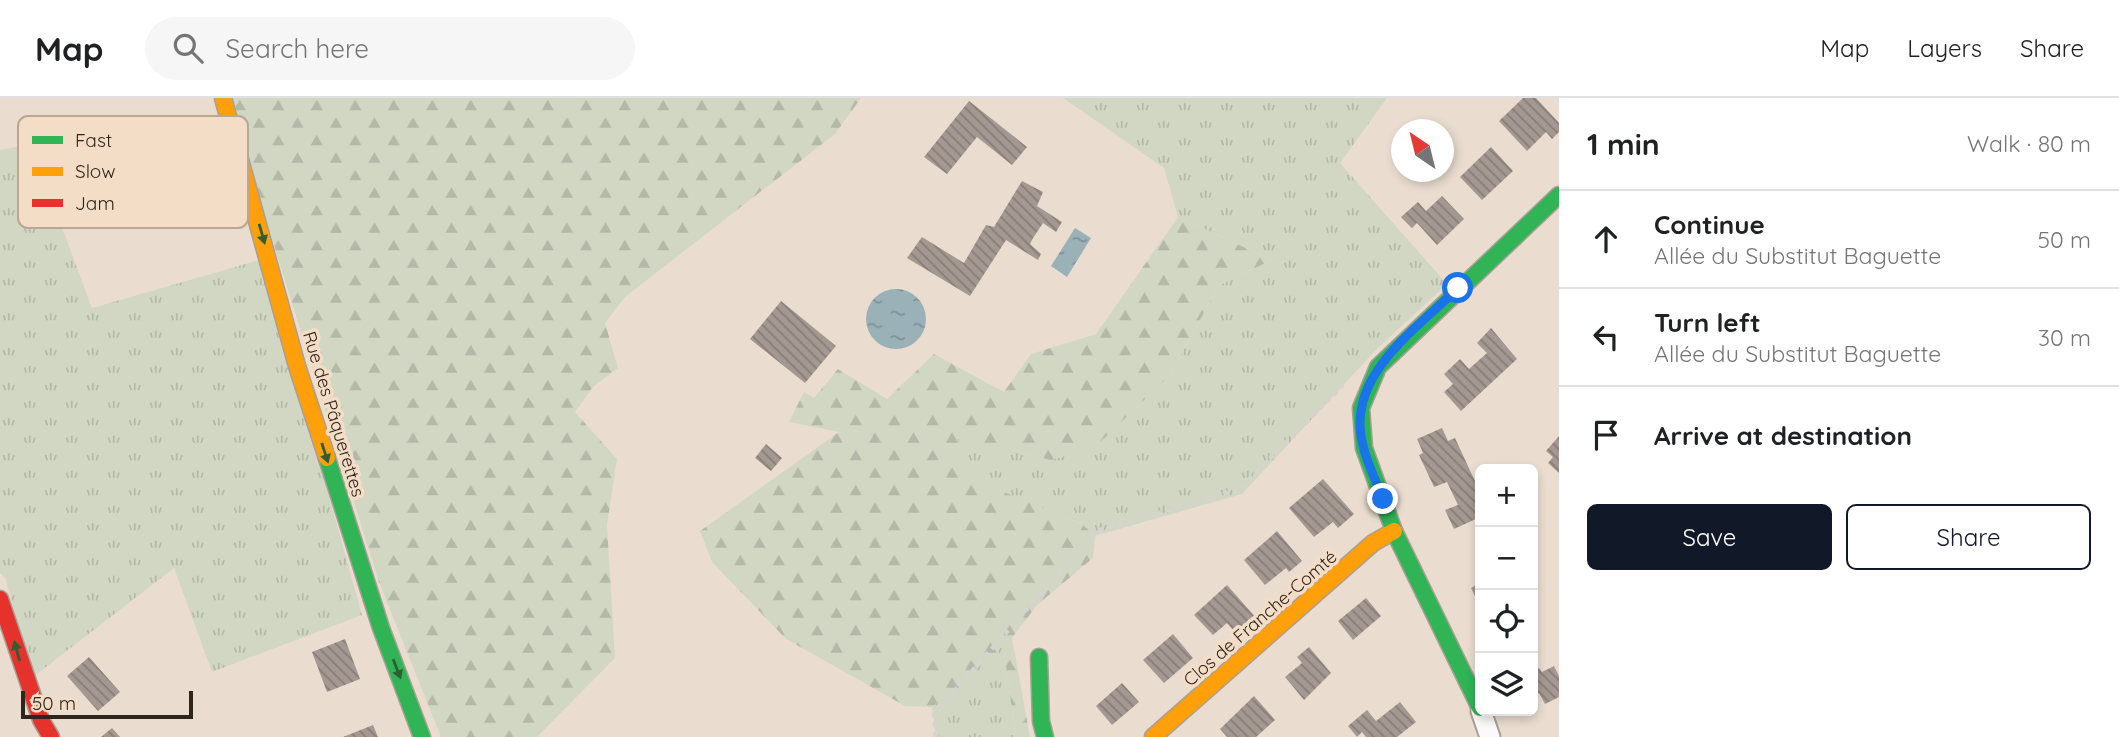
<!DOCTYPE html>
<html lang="en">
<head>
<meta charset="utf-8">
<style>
	body { margin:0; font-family:Quicksand,sans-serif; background:#f6f6f6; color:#202124 }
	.controls { position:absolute; right:21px; bottom:21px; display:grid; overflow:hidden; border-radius:10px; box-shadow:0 4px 10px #0003 }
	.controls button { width:63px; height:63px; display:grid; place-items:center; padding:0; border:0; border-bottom:2px solid #e0e0e0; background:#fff; color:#202124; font:35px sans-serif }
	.compass { position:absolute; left:1391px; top:21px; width:63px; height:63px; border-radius:50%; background:#fff; box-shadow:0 4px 10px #0003; rotate:325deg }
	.scale { position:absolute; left:21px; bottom:18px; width:172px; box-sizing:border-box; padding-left:7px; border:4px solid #2e251c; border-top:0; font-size:19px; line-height:24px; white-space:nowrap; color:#2e251c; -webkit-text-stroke:5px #f4ddc6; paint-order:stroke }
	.stop { position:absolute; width:21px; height:21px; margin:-16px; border:5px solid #1a73e8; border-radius:50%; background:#fff }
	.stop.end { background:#1a73e8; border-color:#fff; box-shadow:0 2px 7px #0008 }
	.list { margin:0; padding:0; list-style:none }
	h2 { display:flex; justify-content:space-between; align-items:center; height:91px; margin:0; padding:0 28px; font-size:30px }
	h2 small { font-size:23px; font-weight:400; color:#757577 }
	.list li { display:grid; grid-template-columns:46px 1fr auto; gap:21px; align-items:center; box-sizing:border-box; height:98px; padding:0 28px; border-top:2px solid #e0e0e0 }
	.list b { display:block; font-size:26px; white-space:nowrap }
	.list p { margin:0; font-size:23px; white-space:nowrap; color:#757577 }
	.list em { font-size:23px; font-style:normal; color:#757577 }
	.actions { display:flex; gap:14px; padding:21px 28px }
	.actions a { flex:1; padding:16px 0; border:2px solid #111827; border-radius:10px; text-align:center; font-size:24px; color:#111827 }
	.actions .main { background:#111827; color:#fff }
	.icon { flex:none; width:38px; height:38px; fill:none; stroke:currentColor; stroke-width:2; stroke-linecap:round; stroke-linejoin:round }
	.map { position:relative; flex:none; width:1559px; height:639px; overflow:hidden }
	header { display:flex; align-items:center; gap:42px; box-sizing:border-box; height:98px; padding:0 35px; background:#fff; border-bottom:2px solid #e0e0e0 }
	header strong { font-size:33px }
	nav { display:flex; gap:38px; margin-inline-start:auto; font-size:24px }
	.search { width:490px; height:63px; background:#f6f6f6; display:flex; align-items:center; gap:18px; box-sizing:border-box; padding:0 24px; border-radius:38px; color:#757577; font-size:26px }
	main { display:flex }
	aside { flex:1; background:#fff }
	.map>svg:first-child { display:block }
</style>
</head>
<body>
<header>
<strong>Map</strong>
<div class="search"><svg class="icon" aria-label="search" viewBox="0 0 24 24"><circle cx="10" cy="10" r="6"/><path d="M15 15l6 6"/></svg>Search here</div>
<nav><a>Map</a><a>Layers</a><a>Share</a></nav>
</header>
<main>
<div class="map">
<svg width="1559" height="639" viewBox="0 0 1559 639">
	<defs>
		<pattern id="grass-tufts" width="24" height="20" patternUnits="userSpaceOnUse" patternTransform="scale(1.75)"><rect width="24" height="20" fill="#d2d7c4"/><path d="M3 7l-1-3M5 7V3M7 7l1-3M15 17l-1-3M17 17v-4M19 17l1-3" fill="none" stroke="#b5b8a8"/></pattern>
		<pattern id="forest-firs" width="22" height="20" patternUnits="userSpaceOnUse" patternTransform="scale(1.75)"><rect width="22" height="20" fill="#d2d7c4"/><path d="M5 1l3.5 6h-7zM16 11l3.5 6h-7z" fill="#b5b8a8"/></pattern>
		<pattern id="water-ripples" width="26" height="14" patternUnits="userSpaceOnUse" patternTransform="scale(1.75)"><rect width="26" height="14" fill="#9ab1b8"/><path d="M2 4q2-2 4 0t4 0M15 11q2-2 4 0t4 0" fill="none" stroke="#7e9095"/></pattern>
		<pattern id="building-back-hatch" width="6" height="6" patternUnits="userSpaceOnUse" patternTransform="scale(1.75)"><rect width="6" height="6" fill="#a49992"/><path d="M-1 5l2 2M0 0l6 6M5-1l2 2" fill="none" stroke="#867d76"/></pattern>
	</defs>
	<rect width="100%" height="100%" fill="#eaddd0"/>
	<!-- grass -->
	<path fill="url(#grass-tufts)" d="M 1063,0 L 1387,0 L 1340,65 L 1447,186 L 1377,251 L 1242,396 L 1095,438 L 1082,426 L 966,379 L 957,340 L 1051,362 L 1170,277 L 1219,187 L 1272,162 L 1178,119 L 1164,70 Z
		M 31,46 L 92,210 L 263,161 L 362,517 L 212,574 L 174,470 L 33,579 L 5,480 L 0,475 L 0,52 Z
		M 1003,547 L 1016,639 L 936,639 L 932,609 Z"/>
	<!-- forest -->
	<path fill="url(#forest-firs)" d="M 228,0 L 861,0 L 835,36 L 625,199 L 605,225 L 618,270 L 593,289 L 575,314 L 617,361 L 607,427 L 615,560 L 537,639 L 441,639 L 379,484 Z
		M 1178,119 L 1272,162 L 1219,187 L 1170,277 L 1094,350 L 1051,362 L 958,341 L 967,379 L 1082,426 L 1095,438 L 1093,460 L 1037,507 L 1012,540 L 1030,639 L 1016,639 L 1003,548 L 932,609 L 905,608 L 786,541 L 712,464 L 700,433 L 839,334 L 789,324 L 804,294 L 814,300 L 838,271 L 887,301 L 934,256 L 1004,294 L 1031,256 L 1096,236 Z"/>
	<!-- water -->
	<path fill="url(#water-ripples)" d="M 1075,130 L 1091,140 L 1067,179 L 1051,168 Z
		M866 221a30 30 0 1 1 60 0a30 30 0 1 1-60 0Z"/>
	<!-- building -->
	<path fill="url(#building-back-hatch)" d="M 1523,0 L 1536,0 L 1559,25 L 1559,34 L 1552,41 L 1546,34 L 1527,53 L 1499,23 Z
		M 969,3 L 1027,49 L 1012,67 L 977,39 L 947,76 L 924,59 Z
		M 1491,49 L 1513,73 L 1482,102 L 1460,79 Z
		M 1022,83 L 1043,94 L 1037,108 L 1062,124 L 1056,134 L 1043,125 L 1033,140 L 1030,146 L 1041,156 L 1038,162 L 1006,142 L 970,198 L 907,160 L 922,139 L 964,165 L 986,127 L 994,129 Z
		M 1442,98 L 1464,121 L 1437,147 L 1417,125 L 1412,130 L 1401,119 L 1418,104 L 1426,113 Z
		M 781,203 L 836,248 L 805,285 L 750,241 Z
		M 1491,230 L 1517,261 L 1461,313 L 1444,294 L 1453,286 L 1444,276 L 1460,261 L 1469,271 L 1487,255 L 1477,245 Z
		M 1442,330 L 1448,343 L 1455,340 L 1480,394 L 1478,420 L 1454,431 L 1445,412 L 1458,407 L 1447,384 L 1434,389 L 1419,357 L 1423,355 L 1417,341 Z
		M 1559,338 L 1559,375 L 1548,365 L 1553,359 L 1546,353 Z
		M 766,346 L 782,360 L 771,373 L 755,360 Z
		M 1323,381 L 1354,416 L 1338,430 L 1333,424 L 1314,439 L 1289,410 Z
		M 1277,433 L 1302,463 L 1289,474 L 1286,470 L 1265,487 L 1244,462 Z
		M 1480,485 L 1480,508 L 1471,490 Z
		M 1227,487 L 1258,522 L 1239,539 L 1227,525 L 1213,537 L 1194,517 Z
		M 1366,500 L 1381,518 L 1353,542 L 1338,523 Z
		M 1173,536 L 1193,560 L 1164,585 L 1143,562 Z
		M 345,541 L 360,581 L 327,594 L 312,554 Z
		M 1309,549 L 1331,575 L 1304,602 L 1285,579 L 1302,565 L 1297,559 Z
		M 89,559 L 120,594 L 98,613 L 67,578 Z
		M 1554,568 L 1559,578 L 1559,599 L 1545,606 L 1539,595 L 1533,598 L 1533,574 L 1539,570 L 1542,574 Z
		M 1122,585 L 1139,604 L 1112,627 L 1096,608 Z
		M 1254,598 L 1275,622 L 1256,639 L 1227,639 L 1220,631 Z
		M 1400,604 L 1416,624 L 1397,639 L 1366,639 L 1362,634 L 1357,639 L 1348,628 L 1367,612 L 1376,623 Z
		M 373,627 L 378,639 L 343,639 Z
		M 112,630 L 120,639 L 101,639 Z"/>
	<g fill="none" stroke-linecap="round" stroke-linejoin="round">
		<defs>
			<path id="street" d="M 1481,613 L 1490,639"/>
			<path id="fast" d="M 327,360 L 381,530 L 422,639
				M 1039,559 L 1041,623 L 1045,639
				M 1480,610 L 1394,433 L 1364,350 L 1361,310 L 1378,269 L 1559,97"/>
			<path id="slow" d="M 223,0 L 297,268 L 327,360
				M 1153,639 L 1373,445 L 1394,433"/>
			<path id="jam" d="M 0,501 L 41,622 L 51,639"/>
		</defs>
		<!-- street casing -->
		<use href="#street" stroke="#a99f95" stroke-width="23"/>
		<!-- fast casing -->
		<use href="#fast" stroke="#a99f95" stroke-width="19"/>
		<!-- slow casing -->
		<use href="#slow" stroke="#a99f95" stroke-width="19"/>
		<!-- jam casing -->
		<use href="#jam" stroke="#a99f95" stroke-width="19"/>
		<!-- path -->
		<path stroke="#d7d3cf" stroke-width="4.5" stroke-dasharray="5 5" stroke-linecap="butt" d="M 936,639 L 934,616 L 1096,433 L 1240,391 L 1343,287"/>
		<!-- street -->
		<use href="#street" stroke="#fcfaf8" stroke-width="19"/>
		<!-- fast -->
		<use href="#fast" stroke="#30b455" stroke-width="16"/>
		<!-- slow -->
		<use href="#slow" stroke="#ff9f0a" stroke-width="16"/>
		<!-- jam -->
		<use href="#jam" stroke="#e5322d" stroke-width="16"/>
	</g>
	<!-- one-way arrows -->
	<defs><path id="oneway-solid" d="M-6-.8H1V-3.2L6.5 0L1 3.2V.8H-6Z" transform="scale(1.75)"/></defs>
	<g fill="#2f5e33">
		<use href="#oneway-solid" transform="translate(262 136) rotate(74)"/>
		<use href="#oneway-solid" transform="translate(325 355) rotate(72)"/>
		<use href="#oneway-solid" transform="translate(17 553) rotate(-105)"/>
		<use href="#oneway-solid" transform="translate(397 571) rotate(69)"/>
	</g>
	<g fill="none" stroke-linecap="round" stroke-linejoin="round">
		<!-- route -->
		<path stroke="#1a73e8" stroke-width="9" d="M 1383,401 C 1374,378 1361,353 1360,328 C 1358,269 1420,228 1458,190"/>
	</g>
	<g text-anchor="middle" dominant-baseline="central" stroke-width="7" stroke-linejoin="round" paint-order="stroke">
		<!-- street labels -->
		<g font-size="18" fill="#2e251c" stroke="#f4ddc6">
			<text transform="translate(334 316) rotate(73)">Rue des Pâquerettes</text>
			<text transform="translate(1260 520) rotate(-41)">Clos de Franche-Comté</text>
		</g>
	</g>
	<!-- legend -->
	<rect x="18" y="18" width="230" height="112" rx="10" fill="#f4ddc6" stroke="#b9a693" stroke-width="2"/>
	<rect x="32" y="38" width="31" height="8" fill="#30b455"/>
	<rect x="32" y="69" width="31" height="9" fill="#ff9f0a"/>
	<rect x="32" y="101" width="31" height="8" fill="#e5322d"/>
	<g font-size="19" fill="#2e251c">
		<text x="75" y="49">Fast</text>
		<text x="75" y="80">Slow</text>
		<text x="75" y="112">Jam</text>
	</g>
</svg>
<div class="controls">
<button>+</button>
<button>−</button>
<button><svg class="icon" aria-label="locate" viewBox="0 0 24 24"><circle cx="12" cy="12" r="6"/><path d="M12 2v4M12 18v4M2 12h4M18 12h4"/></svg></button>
<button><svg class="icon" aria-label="layers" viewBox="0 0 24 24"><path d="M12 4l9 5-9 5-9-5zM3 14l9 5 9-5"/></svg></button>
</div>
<svg class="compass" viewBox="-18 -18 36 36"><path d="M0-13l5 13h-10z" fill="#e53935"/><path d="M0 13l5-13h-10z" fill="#757577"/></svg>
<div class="scale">50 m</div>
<div class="stop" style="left:1458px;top:190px"></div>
<div class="stop end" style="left:1383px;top:401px"></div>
</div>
<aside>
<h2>1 min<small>Walk · 80 m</small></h2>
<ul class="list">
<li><svg class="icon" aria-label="ahead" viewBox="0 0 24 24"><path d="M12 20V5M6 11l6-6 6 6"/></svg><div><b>Continue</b><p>Allée du Substitut Baguette</p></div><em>50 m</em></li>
<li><svg class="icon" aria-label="left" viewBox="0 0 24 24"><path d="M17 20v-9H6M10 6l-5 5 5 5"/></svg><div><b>Turn left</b><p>Allée du Substitut Baguette</p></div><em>30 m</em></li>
<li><svg class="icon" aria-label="arrive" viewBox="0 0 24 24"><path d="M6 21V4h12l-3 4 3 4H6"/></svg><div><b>Arrive at destination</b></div></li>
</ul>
<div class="actions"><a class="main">Save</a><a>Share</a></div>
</aside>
</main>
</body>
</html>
